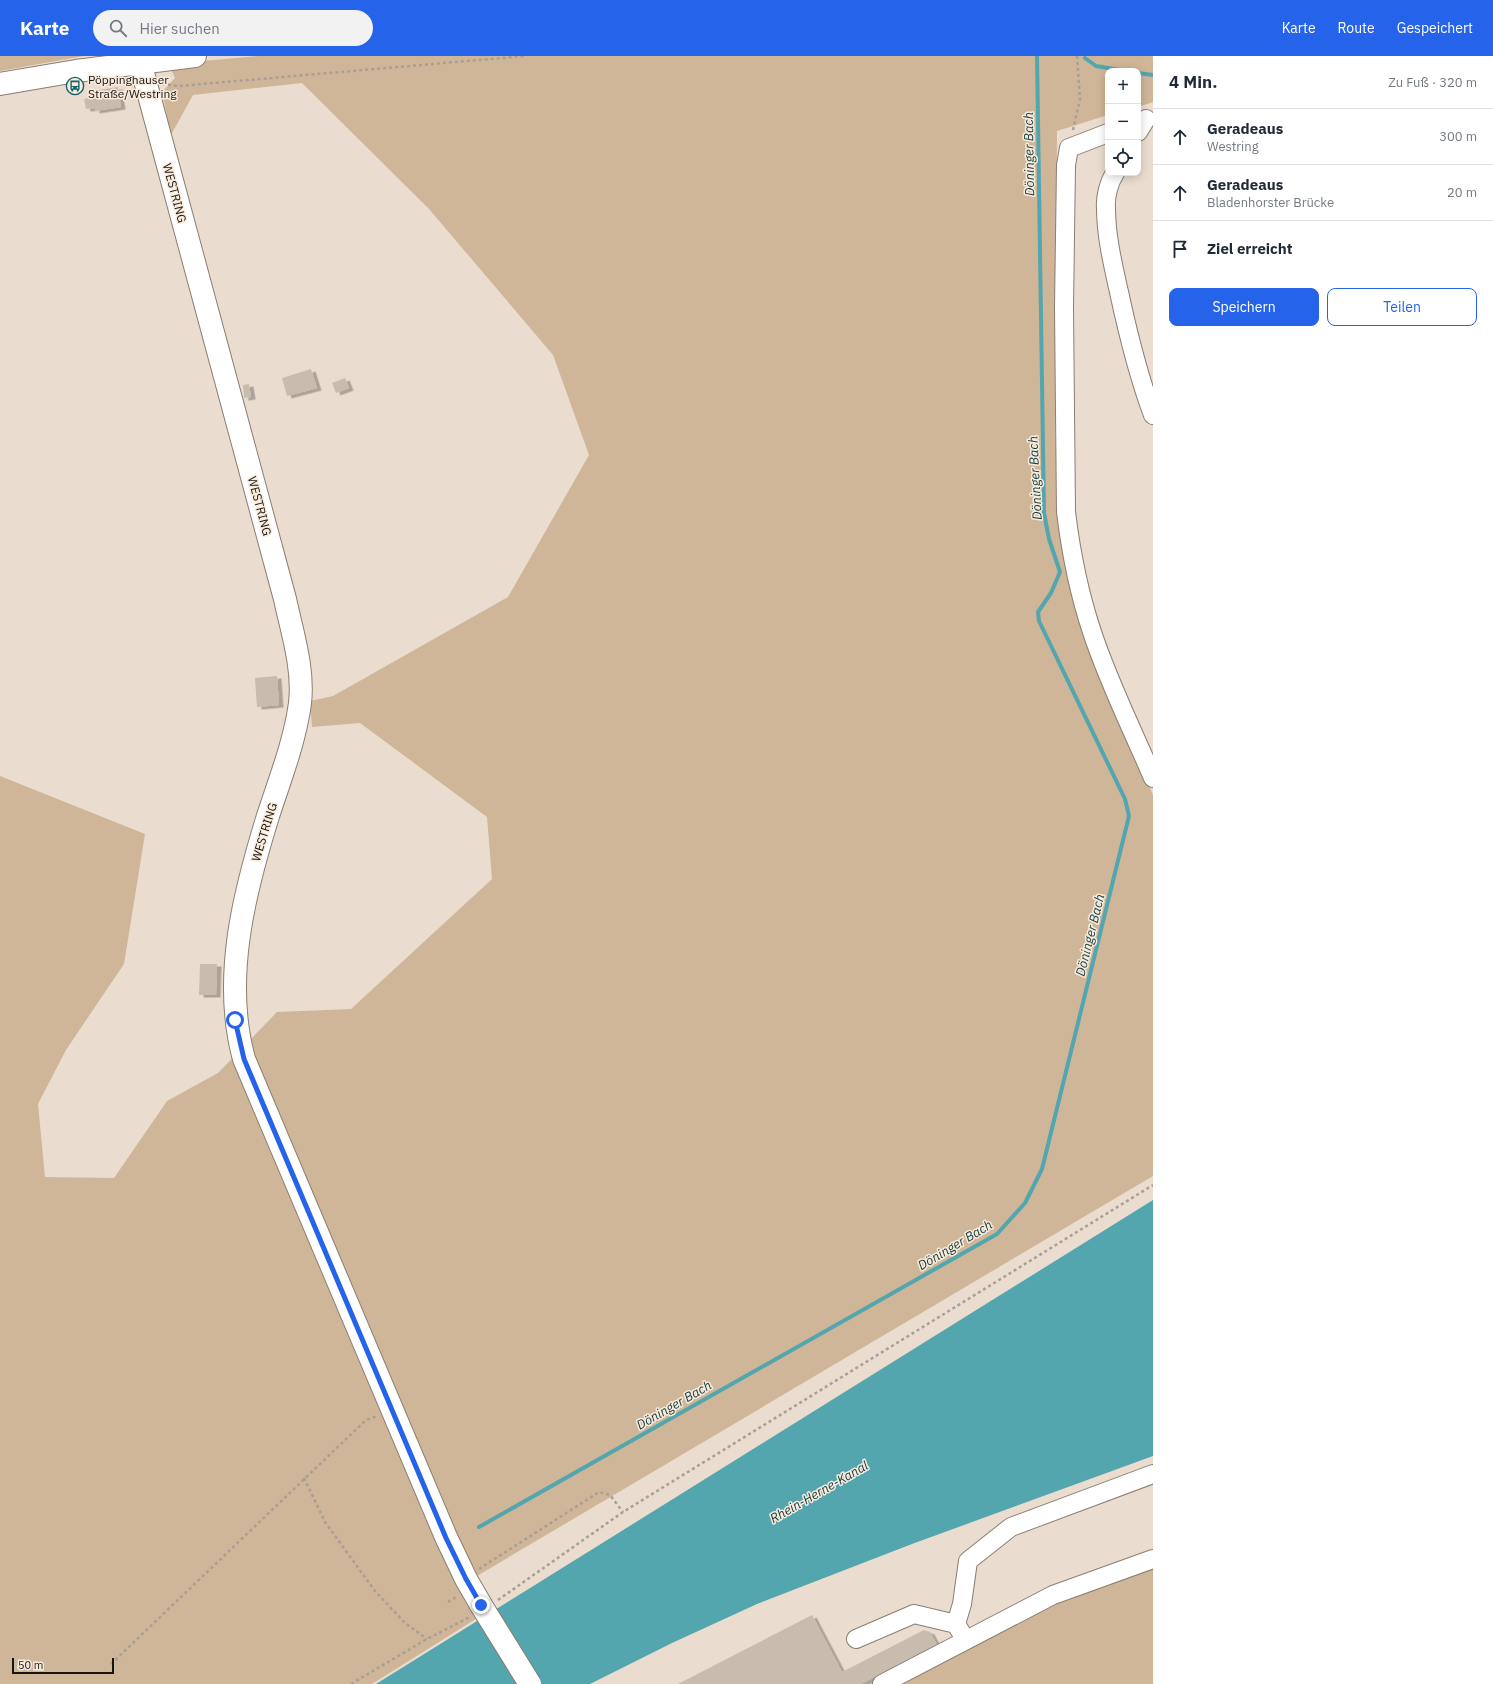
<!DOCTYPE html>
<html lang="de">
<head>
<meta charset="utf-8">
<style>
	body { margin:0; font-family:"IBM Plex Sans",sans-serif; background:#f2f2f3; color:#1f2937 }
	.controls { position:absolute; right:12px; top:12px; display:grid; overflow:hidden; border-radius:8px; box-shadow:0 2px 10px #0003 }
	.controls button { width:36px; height:36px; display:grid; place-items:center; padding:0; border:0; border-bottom:1px solid #e0e1e3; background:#fff; color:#1f2937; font:20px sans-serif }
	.scale { position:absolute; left:12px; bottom:10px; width:102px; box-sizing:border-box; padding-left:4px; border:2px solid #18140f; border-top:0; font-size:11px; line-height:14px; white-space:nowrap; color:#18140f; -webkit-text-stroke:3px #f8ebdc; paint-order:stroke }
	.stop { position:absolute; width:12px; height:12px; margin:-9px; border:3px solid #2563eb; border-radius:50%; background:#fff }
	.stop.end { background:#2563eb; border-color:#fff; box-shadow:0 1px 4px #0008 }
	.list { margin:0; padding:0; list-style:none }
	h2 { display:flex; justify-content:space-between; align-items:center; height:52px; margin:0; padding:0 16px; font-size:17px }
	h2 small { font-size:13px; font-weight:400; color:#747a83 }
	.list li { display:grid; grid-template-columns:26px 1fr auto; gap:12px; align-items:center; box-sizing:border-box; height:56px; padding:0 16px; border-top:1px solid #e0e1e3 }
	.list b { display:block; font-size:15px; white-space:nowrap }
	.list p { margin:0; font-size:13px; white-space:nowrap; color:#747a83 }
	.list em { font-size:13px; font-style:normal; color:#747a83 }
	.actions { display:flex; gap:8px; padding:12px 16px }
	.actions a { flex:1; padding:9px 0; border:1px solid #2563eb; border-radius:8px; text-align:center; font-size:14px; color:#2563eb }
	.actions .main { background:#2563eb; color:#fff }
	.icon { flex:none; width:22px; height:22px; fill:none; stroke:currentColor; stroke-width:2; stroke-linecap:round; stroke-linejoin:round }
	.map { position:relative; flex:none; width:1153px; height:1628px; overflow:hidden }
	header { display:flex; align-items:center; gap:24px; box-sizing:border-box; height:56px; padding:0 20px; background:#2563eb; color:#fff }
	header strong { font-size:19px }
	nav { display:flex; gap:22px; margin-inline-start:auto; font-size:14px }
	.search { width:280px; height:36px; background:#f2f2f3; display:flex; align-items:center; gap:10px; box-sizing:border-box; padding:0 14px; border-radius:22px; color:#747a83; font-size:15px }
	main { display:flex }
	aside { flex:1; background:#fff }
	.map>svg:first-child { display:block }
</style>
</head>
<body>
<header>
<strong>Karte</strong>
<div class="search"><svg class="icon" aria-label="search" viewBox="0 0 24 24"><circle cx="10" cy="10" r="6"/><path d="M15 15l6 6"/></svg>Hier suchen</div>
<nav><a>Karte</a><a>Route</a><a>Gespeichert</a></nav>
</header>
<main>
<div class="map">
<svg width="1153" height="1628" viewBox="0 0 1153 1628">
	<defs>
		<filter id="shadow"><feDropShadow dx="4.5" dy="2.5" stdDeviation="0" flood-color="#0004"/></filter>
	</defs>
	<rect width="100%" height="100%" fill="#eaddcf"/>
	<!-- green -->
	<path fill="#d0b698" d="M 0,0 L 84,0 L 0,15 Z
		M 259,0 L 1153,0 L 1153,46 L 1138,51 L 1138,15 L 1108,15 L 1108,59 L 1057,75 L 1055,382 L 1067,500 L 1087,579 L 1153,739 L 1153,1120 L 460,1530 L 479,1561 L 372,1628 L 0,1628 L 0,720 L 145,778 L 124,908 L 66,994 L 38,1048 L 45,1121 L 114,1122 L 167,1045 L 218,1017 L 277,956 L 351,953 L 492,823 L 487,761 L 360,667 L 312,671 L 310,645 L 333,640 L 508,541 L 589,399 L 553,299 L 429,153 L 302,27 L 193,39 L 171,79 L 162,36 L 175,22 L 169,8 Z
		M 1153,1508 L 1153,1628 L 895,1628 L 1044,1549 Z"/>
	<!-- water -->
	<path fill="#53a5ae" d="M 1153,1144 L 1153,1400 L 912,1488 L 757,1548 L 672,1587 L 590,1628 L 376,1628 Z"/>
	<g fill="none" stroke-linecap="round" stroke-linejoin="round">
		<!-- stream -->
		<path stroke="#53a5ae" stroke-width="4" d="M 1085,2 L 1096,10 L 1126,15
			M 1138,17 L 1153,19
			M 479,1471 L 997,1178 L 1025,1147 L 1042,1113 L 1129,760 L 1125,743 L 1039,565 L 1038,556 L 1051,537 L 1060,516 L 1049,483 L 1044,457 L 1037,0"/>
	</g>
	<!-- building -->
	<path fill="#c8bcae" filter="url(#shadow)" d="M 118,31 L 121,51 L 95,55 L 95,52 L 86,53 L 84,43 L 93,41 L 92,35 Z
		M 311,313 L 317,332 L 287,340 L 282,322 Z
		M 345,322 L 349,332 L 336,337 L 332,327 Z
		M 249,328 L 251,341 L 244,342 L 243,329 Z
		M 277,620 L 279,649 L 257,651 L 255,622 Z
		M 200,908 L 217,908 L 216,939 L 199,939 Z
		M 812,1559 L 842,1616 L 924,1574 L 930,1576 L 937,1589 L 861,1628 L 678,1628 Z"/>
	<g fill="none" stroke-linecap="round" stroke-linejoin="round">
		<defs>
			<path id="minor" d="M 1138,76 L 1146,63
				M 1108,77 L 1069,92 L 1066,109 L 1064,252 L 1066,456 C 1071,497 1079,537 1092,576 C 1108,625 1133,675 1153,722
				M 1115,117 C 1109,126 1105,141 1106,152 C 1106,180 1113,209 1119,236 C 1128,278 1138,319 1153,359
				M 956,1568 L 962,1548 L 968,1505 L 1011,1471 L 1153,1418
				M 856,1583 L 914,1558 L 956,1568 L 962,1578
				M 882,1628 L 1053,1539 L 1153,1503"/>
			<path id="major" d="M 140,6 L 285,543 C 292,576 304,612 300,647 C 295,685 280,723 268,760 C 244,837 222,923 244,1003 L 446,1481 L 466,1523 L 481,1549
				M 0,28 L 76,15 L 195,0"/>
		</defs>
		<!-- minor casing -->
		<use href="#minor" stroke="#8a7e71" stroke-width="20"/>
		<!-- major casing -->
		<use href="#major" stroke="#8a7e71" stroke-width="24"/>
		<!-- path -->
		<path stroke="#a89e93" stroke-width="2.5" stroke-dasharray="3 3" stroke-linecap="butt" d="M 162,28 L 179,30 L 525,0
			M 1073,74 L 1080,43 L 1077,0
			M 304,1422 L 325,1466 L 375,1535 L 404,1566 L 427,1583
			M 479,1513 L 599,1436 L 610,1439 L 623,1456
			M 498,1544 L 623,1456 L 1153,1129
			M 448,1546 L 456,1541
			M 111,1608 L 366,1364 L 377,1360
			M 351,1628 L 427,1583 L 470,1561"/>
		<!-- minor -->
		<use href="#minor" stroke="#fff" stroke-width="18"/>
		<!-- major -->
		<use href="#major" stroke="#fff" stroke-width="22"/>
		<defs>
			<path id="major-bridge" d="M 481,1549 L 530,1628"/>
		</defs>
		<!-- major-bridge casing -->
		<use href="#major-bridge" stroke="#8a7e71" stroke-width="24" stroke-linecap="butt"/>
		<!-- major-bridge -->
		<use href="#major-bridge" stroke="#fff" stroke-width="22"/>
	</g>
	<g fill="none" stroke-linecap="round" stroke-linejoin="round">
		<!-- route -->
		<path stroke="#2563eb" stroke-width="5" d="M 235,964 L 244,1003 L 446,1482 L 466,1523 L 481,1549"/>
	</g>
	<!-- icons -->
	<defs>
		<symbol id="bus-ring" viewBox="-11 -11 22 22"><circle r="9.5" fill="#f8ebdc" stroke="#13626a" stroke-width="1.5"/><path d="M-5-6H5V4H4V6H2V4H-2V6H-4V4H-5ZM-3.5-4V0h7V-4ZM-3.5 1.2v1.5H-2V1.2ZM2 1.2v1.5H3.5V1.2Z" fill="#13626a"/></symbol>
	</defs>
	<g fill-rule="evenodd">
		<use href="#bus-ring" x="65" y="20" width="20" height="20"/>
	</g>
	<g text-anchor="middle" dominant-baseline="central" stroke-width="3" stroke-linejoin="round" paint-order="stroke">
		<!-- poi labels -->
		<g font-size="12" fill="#18140f" stroke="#f8ebdc" text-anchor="start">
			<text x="88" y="23">Pöppinghauser<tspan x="88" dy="14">Straße/Westring</tspan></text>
		</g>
		<!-- street labels -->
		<g font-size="12" fill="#18140f" stroke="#f8ebdc">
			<text transform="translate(175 137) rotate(75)">WESTRING</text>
			<text transform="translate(260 450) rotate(75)">WESTRING</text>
			<text transform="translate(264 776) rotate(-73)">WESTRING</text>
		</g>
		<!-- water labels -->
		<g font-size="13" font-style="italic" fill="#133b3f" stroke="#f8ebdc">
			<text transform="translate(1029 98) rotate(-91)">Döninger Bach</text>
			<text transform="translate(1035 422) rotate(-93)">Döninger Bach</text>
			<text transform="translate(1090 879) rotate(-76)">Döninger Bach</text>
			<text transform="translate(955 1189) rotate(-31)">Döninger Bach</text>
			<text transform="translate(674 1349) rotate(-30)">Döninger Bach</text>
			<text transform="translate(819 1436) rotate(-30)">Rhein-Herne-Kanal</text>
		</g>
	</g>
</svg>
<div class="controls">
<button>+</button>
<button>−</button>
<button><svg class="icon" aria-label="locate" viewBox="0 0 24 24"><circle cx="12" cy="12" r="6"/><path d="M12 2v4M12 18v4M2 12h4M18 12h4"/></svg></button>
</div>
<div class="scale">50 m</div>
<div class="stop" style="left:235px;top:964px"></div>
<div class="stop end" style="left:481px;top:1549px"></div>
</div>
<aside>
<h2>4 Min.<small>Zu Fuß · 320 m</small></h2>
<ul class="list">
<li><svg class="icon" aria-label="ahead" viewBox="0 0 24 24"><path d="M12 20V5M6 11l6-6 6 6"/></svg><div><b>Geradeaus</b><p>Westring</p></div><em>300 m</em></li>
<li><svg class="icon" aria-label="ahead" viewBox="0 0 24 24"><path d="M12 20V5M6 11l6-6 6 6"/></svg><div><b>Geradeaus</b><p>Bladenhorster Brücke</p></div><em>20 m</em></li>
<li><svg class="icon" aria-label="arrive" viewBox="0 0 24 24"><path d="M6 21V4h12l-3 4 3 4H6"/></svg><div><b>Ziel erreicht</b></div></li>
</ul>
<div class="actions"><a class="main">Speichern</a><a>Teilen</a></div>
</aside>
</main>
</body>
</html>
